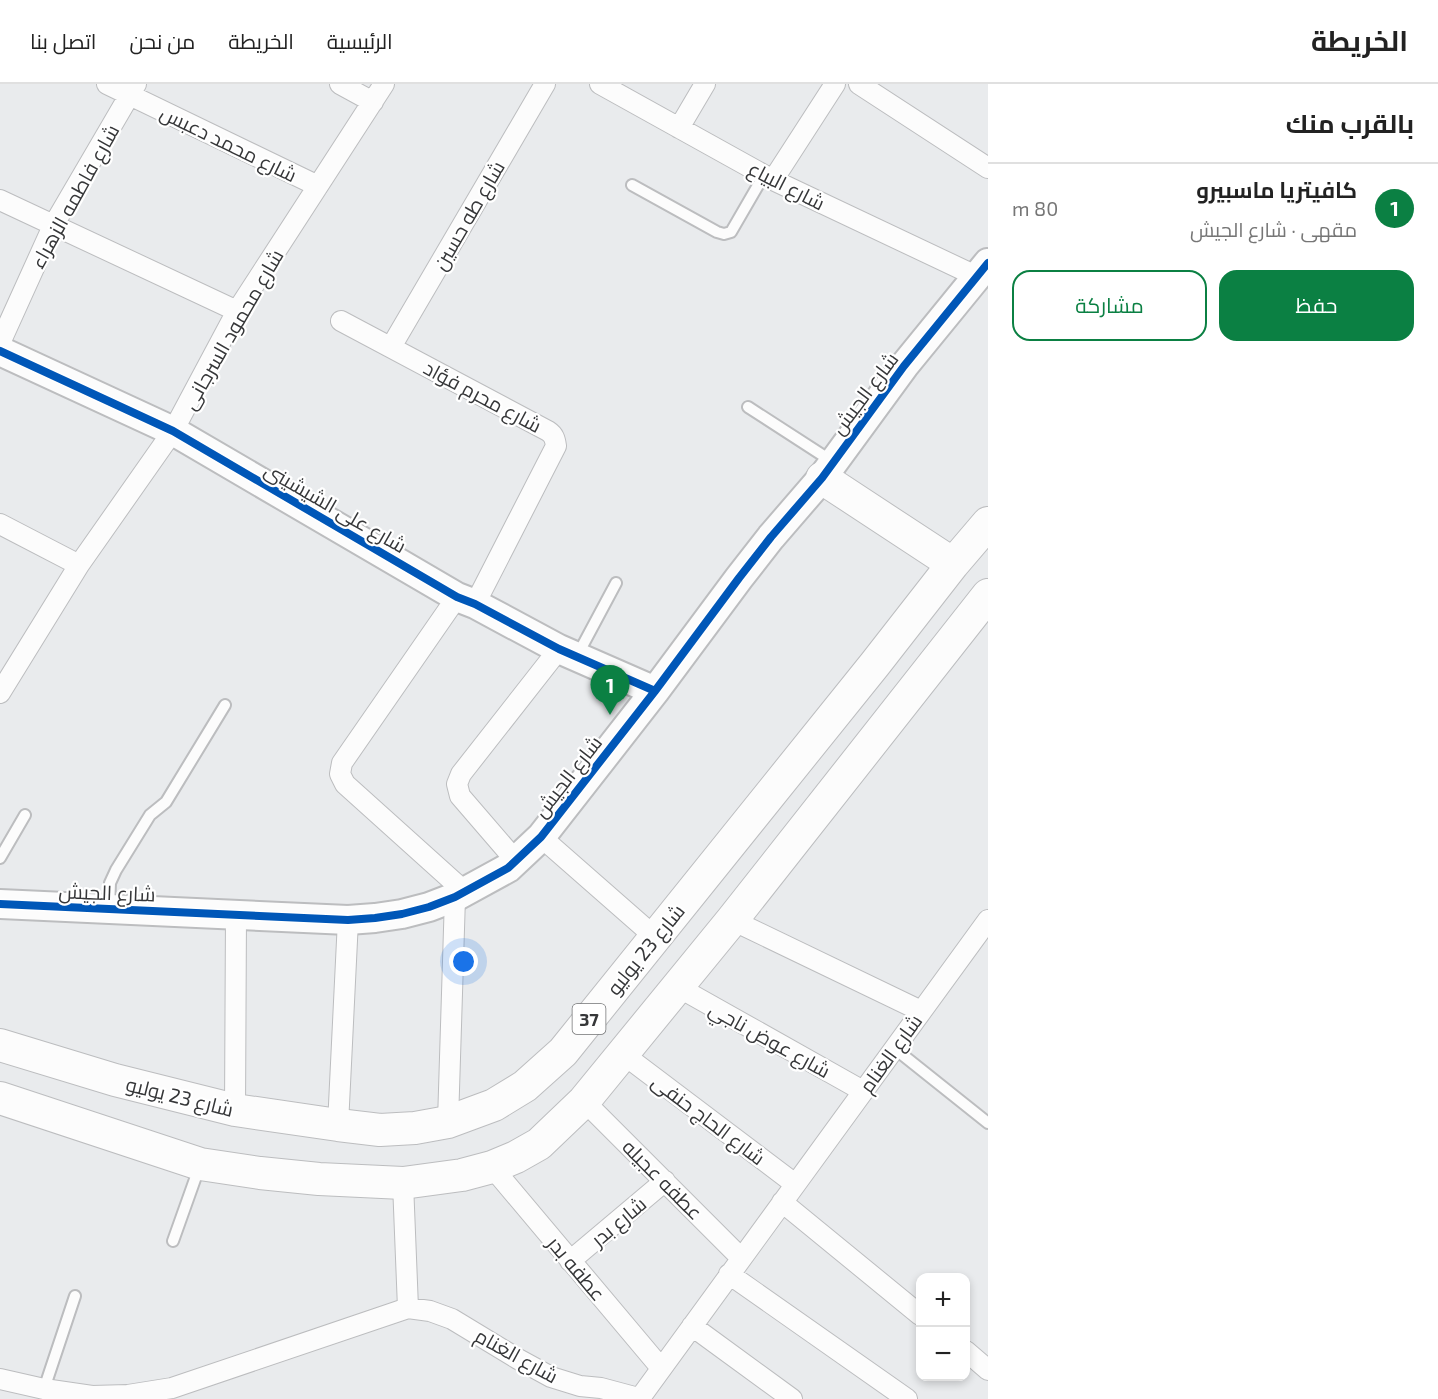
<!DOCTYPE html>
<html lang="ar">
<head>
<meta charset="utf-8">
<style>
	body { margin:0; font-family:"Exo 2",Cairo,sans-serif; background:#f6f6f6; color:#222; direction:rtl }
	.controls { position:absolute; right:18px; bottom:18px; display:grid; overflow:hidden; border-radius:12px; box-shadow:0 3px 9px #0003 }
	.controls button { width:54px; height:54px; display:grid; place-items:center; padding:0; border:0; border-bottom:2px solid #e0e0e0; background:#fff; color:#222; font:30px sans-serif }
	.you { position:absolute; left:464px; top:878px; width:21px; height:21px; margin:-15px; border:4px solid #fff; border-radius:50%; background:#1a73e8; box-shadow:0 0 0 9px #1a73e833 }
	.badge { display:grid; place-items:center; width:39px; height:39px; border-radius:50%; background:#0b8043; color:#fff; font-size:20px; font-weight:700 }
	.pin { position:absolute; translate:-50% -50px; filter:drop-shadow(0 2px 3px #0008) }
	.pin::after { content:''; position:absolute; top:32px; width:21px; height:18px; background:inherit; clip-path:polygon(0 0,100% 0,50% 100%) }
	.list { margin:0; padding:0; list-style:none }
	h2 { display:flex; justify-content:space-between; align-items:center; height:78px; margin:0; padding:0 24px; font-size:26px }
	h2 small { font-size:20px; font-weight:400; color:#767676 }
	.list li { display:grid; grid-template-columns:39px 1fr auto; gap:18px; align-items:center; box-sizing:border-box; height:90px; padding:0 24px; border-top:2px solid #e0e0e0 }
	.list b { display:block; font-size:22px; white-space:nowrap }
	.list p { margin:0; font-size:20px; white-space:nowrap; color:#767676 }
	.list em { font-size:20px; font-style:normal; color:#767676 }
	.actions { display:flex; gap:12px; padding:18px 24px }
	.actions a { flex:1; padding:14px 0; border:2px solid #0b8043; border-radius:18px; text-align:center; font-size:21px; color:#0b8043 }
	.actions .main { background:#0b8043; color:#fff }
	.map { position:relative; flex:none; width:988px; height:1315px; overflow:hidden; direction:ltr }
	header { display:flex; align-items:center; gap:36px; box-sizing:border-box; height:84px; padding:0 30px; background:#fff; border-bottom:2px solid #e0e0e0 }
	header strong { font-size:28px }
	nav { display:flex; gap:33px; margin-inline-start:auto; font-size:21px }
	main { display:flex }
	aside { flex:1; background:#fff }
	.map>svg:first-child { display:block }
</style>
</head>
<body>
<header>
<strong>الخريطة</strong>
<nav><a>الرئيسية</a><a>الخريطة</a><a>من نحن</a><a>اتصل بنا</a></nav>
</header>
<main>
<aside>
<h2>بالقرب منك<small></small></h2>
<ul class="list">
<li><span class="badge">1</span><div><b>كافيتريا ماسبيرو</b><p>مقهى · شارع الجيش</p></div><em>80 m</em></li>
</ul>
<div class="actions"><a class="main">حفظ</a><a>مشاركة</a></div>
</aside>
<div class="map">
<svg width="988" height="1315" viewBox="0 0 988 1315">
	<rect width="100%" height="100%" fill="#e9ebed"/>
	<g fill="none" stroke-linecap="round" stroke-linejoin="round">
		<defs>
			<path id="lane" d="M 632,101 L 717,148 L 724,150 L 731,148 L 764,91
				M 748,323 L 833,378
				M 577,572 L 616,499
				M 0,774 L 25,731
				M 109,824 L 110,799 L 116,786 L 150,731 L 166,718 L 225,621
				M 894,964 L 988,1039
				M 173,1157 L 199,1084
				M 44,1305 L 75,1212"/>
			<path id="street" d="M 107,0 L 318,102
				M 340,0 L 373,18
				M 600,0 L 773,96 L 978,193
				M 859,0 L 988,84
				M 679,44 L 705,0
				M 773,96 L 835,0
				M 0,116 L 237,227
				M 341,237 L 548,347 C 554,351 555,355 556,362 L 475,520
				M 0,259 L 53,142 L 136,0
				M 391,263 L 545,0
				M 0,440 L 79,481
				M 457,513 L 342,679 L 340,690 L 345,700 L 465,808
				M 0,609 L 79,481 L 173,347 L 237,227 L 384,0
				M 541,753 L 655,853
				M 516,777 L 460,712 L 457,700 L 461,690 L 559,565
				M 732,836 L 921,927
				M 678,903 L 863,1007
				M 623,970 L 795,1100
				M 584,1017 L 741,1174
				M 235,1026 L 236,831
				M 448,1038 L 455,813
				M 338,1041 L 348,836
				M 492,1083 L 661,1284
				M 403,1099 L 408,1224
				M 782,1118 L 920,1231
				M 570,1177 L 665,1097
				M 729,1190 L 907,1315
				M 692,1242 L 792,1315
				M 966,1267 L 988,1286
				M 0,1295 L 44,1305 L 92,1312 L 128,1311 L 172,1304 L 408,1224 L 430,1227 L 452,1235 L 518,1275 L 551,1293 L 580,1302 L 601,1304 L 642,1315
				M 640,1314 L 988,836"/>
			<path id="secondary" d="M 0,267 L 173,347 L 457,513 L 475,520 L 559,565 L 655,607
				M 0,820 L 348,836 L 375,834 L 402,830 L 429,823 L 455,813 L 508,784 L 541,753 L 655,607 L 739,494 L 771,453 L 822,394 L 904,282 L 988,179"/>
			<path id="primary" d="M 822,394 L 953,480
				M 0,961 L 115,996 L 235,1026 L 338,1041 L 380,1046 L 415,1044 L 448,1038 L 494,1021 L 525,1002 L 563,968 L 875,580 L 953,480 L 988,439
				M 0,1014 L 200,1080 L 260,1089 L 319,1095 L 403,1099 L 462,1091 L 492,1083 L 516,1073 L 539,1060 L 584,1017 L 732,836 L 988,511"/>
		</defs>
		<!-- lane casing -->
		<use href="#lane" stroke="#bcbdbf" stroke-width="14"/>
		<!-- street casing -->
		<use href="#street" stroke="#bcbdbf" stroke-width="22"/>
		<!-- secondary casing -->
		<use href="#secondary" stroke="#bcbdbf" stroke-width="32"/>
		<!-- primary casing -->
		<use href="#primary" stroke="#bcbdbf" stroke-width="34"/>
		<!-- lane -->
		<use href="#lane" stroke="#fcfcfc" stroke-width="10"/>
		<!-- street -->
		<use href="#street" stroke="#fcfcfc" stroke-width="20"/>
		<!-- secondary -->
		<use href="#secondary" stroke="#fcfcfc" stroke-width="28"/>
		<!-- primary -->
		<use href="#primary" stroke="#fcfcfc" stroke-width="32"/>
		<defs>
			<path id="cycleway" d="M 0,267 L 173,347 L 457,513 L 475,520 L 559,565 L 655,607
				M 0,820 L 348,836 L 375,834 L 402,830 L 429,823 L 455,813 L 508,784 L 541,753 L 655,607 L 739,494 L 771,453 L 822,394 L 904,282 L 988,179"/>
		</defs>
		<!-- cycleway casing -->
		<use href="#cycleway" stroke="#fff" stroke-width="11"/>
		<!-- cycleway -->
		<use href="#cycleway" stroke="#0057b8" stroke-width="8"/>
	</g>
	<g text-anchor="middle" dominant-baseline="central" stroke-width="4.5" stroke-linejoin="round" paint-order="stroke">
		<!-- shield labels -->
		<rect fill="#fff" stroke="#727374" stroke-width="1.5" x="572.5" y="920" width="33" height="30" rx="4.5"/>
		<g font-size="18" font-weight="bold" fill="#363739">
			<text x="589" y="935">37</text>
		</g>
		<!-- street labels -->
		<g font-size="20" fill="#363739" stroke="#fff">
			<text transform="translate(229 59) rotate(26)">شارع محمد دعبس</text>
			<text transform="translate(787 101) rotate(27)">شارع البياع</text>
			<text transform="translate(74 112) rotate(-61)">شارع فاطمه الزهراء</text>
			<text transform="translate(468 131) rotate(-60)">شارع طه حسين</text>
			<text transform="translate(232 245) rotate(-60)">شارع محمود السرجانى</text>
			<text transform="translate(864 309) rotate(-53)">شارع الجيش</text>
			<text transform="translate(483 312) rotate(28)">شارع محرم فؤاد</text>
			<text transform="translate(336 423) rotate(30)">شارع على الشيشينى</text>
			<text transform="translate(567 692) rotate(-52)">شارع الجيش</text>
			<text transform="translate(107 808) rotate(2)">شارع الجيش</text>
			<text transform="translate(645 865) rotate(-51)">شارع 23 يوليو</text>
			<text transform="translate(770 955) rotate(29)">شارع عوض ناجي</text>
			<text transform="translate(890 969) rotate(-54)">شارع الغنام</text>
			<text transform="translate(180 1012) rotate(14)">شارع 23 يوليو</text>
			<text transform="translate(709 1035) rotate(37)">شارع الحاج حنفى</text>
			<text transform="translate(663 1095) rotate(45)">عطفه عجيله</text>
			<text transform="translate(618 1137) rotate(-40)">شارع بدر</text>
			<text transform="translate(577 1184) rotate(50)">عطفه بدر</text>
			<text transform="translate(517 1271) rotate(29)">شارع الغنام</text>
		</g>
	</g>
</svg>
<div class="controls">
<button>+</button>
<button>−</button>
</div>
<div class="you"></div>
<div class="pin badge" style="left:610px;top:631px">1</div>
</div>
</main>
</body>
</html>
